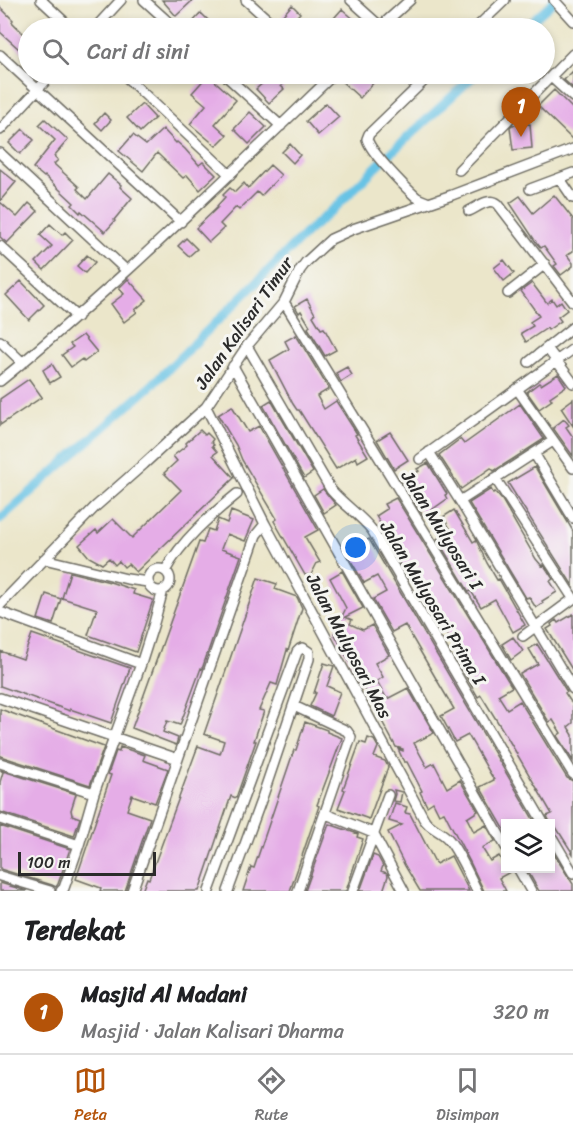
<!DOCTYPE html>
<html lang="id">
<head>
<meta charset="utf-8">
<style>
	body { margin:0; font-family:Sriracha,sans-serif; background:#f2f2f2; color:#202124 }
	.controls { position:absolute; right:18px; bottom:18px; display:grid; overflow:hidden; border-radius:0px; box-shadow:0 3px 9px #0003 }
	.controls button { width:54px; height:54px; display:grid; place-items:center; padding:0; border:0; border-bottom:2px solid #e0e0e0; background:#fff; color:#202124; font:30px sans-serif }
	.scale { position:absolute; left:18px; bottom:15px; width:138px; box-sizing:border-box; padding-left:6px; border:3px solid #2b2b2b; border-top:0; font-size:16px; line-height:21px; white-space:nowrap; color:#2b2b2b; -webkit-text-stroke:4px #f6f6f2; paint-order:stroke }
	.you { position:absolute; left:356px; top:548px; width:21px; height:21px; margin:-15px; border:4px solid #fff; border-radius:50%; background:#1a73e8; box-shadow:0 0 0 9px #1a73e833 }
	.badge { display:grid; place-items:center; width:39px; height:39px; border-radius:50%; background:#b45309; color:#fff; font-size:20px; font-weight:700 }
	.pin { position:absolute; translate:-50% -50px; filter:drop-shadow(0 2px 3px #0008) }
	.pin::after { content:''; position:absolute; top:32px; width:21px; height:18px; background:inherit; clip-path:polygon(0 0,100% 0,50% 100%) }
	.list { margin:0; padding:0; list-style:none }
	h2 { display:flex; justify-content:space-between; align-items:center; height:78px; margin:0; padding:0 24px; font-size:26px }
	h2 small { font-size:20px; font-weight:400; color:#757577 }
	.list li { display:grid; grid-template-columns:39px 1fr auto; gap:18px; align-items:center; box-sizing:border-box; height:84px; padding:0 24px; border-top:2px solid #e0e0e0 }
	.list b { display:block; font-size:22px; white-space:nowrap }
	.list p { margin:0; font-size:20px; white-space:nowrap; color:#757577 }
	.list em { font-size:20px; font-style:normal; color:#757577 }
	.icon { flex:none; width:33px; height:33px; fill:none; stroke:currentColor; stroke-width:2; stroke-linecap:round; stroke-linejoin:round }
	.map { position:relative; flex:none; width:573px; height:891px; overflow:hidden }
	.search { position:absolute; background:#fff; box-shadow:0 3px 9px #0003; left:18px; right:18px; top:18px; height:66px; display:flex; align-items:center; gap:15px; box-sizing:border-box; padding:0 21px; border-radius:33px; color:#757577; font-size:22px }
	.sheet { height:162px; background:#fff }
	nav { display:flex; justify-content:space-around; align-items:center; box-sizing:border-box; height:84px; border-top:2px solid #e0e0e0; background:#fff; font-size:16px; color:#757577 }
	nav a { display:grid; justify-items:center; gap:3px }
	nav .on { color:#b45309 }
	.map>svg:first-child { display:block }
</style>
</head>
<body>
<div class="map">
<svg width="573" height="891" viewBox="0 0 573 891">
	<rect width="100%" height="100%" fill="#f6f6f2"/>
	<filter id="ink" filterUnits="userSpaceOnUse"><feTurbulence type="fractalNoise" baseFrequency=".0167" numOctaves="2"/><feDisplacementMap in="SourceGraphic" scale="12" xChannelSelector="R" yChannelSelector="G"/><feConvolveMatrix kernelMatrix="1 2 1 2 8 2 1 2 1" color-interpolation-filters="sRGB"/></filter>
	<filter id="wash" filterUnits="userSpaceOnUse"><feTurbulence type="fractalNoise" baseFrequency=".008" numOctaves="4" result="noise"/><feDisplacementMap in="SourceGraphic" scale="24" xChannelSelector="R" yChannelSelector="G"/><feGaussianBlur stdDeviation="1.35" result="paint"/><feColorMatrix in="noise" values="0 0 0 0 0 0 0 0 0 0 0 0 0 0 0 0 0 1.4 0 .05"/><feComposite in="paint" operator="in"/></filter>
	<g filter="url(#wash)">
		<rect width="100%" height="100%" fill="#ebe6ca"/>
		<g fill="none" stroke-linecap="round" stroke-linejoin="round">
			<!-- canal -->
			<path stroke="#67c3e5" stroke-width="9" d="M 524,28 L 555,0
				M 0,519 L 153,384 L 260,279 L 308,231 L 337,206 L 379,164 L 476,74"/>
		</g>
		<g id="blocks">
			<!-- building -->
			<path fill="#e5ade7" d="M 162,0 L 193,0 L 176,16 Z
				M 292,5 L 300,13 L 290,24 L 282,16 Z
				M 0,7 L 13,20 L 12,22 L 28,38 L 28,57 L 0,32 Z
				M 342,9 L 364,28 L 332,28 L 328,25 Z
				M 201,13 L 209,21 L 202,28 L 196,28 L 191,24 Z
				M 573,71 L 573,88 L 564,80 Z
				M 273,74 L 293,74 L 281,86 L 284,89 L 269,103 L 256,89 Z
				M 344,74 L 381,74 L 360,98 L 339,79 Z
				M 208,75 L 236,100 L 215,124 L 227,135 L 216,146 L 190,124 L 206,105 L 192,93 Z
				M 554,90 L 573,109 L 573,140 L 538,106 Z
				M 326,103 L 339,117 L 318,135 L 306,121 Z
				M 142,104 L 155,118 L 140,132 L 127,118 Z
				M 250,112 L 266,127 L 249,144 L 234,129 Z
				M 104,113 L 111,120 L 102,130 L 95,123 Z
				M 45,119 L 68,140 L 54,156 L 58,160 L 54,164 L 79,187 L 77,189 L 87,199 L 108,174 L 121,185 L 120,187 L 132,198 L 114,220 L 115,221 L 105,232 L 81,211 L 80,213 L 72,205 L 74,203 L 45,176 L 44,177 L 33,168 L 55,140 L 39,125 Z
				M 530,124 L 532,148 L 513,150 L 510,127 L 512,125 Z
				M 23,129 L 34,140 L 20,154 L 9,143 Z
				M 163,129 L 176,143 L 177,142 L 185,149 L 199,165 L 203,162 L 216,175 L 200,190 L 187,175 L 183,178 L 157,153 L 143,171 L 119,151 L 133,135 L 146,145 Z
				M 290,144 L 300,155 L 293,163 L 282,152 Z
				M 270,165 L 281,175 L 261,196 L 257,192 L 239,210 L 236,207 L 220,224 L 224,228 L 209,242 L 196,228 L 218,207 L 217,206 L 225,197 L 223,195 L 230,188 L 235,192 L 244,183 L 248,188 Z
				M 0,169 L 16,182 L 0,201 Z
				M 554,195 L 573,219 L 573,251 L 567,255 L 573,263 L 573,266 L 561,275 L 554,266 L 557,264 L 544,246 L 541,248 L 536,242 L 510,203 L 520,196 L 533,213 Z
				M 0,202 L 17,217 L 29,203 L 38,211 L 7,243 L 0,237 Z
				M 50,224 L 62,235 L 65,232 L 73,240 L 44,270 L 36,262 L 52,246 L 40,235 Z
				M 186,238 L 197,249 L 189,256 L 178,246 Z
				M 87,255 L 95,262 L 85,273 L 77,266 Z
				M 504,260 L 514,273 L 504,281 L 494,268 Z
				M 128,279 L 147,300 L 135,310 L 137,312 L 124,322 L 111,304 L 124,294 L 119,288 Z
				M 21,281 L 44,305 L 29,320 L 6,295 Z
				M 532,283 L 547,303 L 552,299 L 556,305 L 561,301 L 567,310 L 558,317 L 561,321 L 548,330 L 547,328 L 526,342 L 521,333 L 533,326 L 530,322 L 539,316 L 521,291 Z
				M 307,299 L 315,314 L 313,316 L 321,329 L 324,328 L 336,350 L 325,356 L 308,328 L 310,326 L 301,311 L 299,313 L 295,306 Z
				M 83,335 L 97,352 L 84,362 L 82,359 L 71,367 L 62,355 L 73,347 L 70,344 Z
				M 296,335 L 329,389 L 317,396 L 324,409 L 336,401 L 357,434 L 355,435 L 368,456 L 358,462 L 356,457 L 336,469 L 299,410 L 297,410 L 293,404 L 270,360 L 289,349 L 285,341 Z
				M 52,364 L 60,377 L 50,383 L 43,370 Z
				M 347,367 L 352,375 L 341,382 L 336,373 Z
				M 558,374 L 566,386 L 550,397 L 552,400 L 539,409 L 527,392 L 539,383 L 541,385 Z
				M 29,379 L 42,397 L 0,425 L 0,399 Z
				M 573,399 L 573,426 L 561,408 Z
				M 271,400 L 313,472 L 304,478 L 263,405 Z
				M 520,404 L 544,439 L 494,471 L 491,468 L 461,489 L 439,455 L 460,439 L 464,444 Z
				M 232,406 L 248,432 L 259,426 L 318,530 L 305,537 L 320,562 L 317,563 L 311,575 L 305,575 L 274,521 L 277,519 L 242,460 L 236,445 L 218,415 Z
				M 564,419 L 569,425 L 566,427 L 573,437 L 573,456 L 553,428 Z
				M 200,430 L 205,435 L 207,433 L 213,439 L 211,442 L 214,445 L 212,446 L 217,452 L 213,455 L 234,478 L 136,572 L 128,564 L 124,567 L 119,561 L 115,565 L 109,558 L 102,564 L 89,557 L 79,545 L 96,530 L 98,533 L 113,519 L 132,538 L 181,490 L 164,473 L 177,461 L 173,456 L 187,445 L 186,443 Z
				M 390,432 L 408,460 L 394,469 L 377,440 Z
				M 428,463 L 447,494 L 445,495 L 447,499 L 423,516 L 402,482 L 419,471 L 417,469 Z
				M 535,467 L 573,531 L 573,586 L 508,483 Z
				M 323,489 L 336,505 L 324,513 L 314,495 Z
				M 491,489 L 493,493 L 495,492 L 502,500 L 536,559 L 542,566 L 544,565 L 553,579 L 550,581 L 557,592 L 542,601 L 543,603 L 536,608 L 529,597 L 526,598 L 469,503 Z
				M 396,498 L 512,687 L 498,695 L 507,709 L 520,701 L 567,778 L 573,781 L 573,854 L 554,824 L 551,824 L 547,816 L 552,814 L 507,737 L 481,695 L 478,697 L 454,656 L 458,654 L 427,600 L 413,578 L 409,580 L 381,532 L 384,530 L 376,516 L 387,509 L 384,504 Z
				M 454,510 L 473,542 L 476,540 L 487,563 L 497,580 L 499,579 L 525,625 L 513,632 L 495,599 L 481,607 L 471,591 L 469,592 L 437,539 L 451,530 L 443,517 Z
				M 231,511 L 254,520 L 245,541 L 227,534 L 221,549 L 241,556 L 202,669 L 201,668 L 180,725 L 167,721 L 163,732 L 178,738 L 176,745 L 132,728 L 199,542 L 203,543 L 208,529 L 214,531 L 218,519 L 227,523 Z
				M 369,539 L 536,824 L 506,824 L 506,832 L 480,787 L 494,780 L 487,768 L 468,735 L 455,742 L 441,716 L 454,709 L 438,682 L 405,625 L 392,632 L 373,599 L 386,592 L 377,576 L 364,583 L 344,549 L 356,542 L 358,545 Z
				M 342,571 L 363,608 L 345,617 L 352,620 L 350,624 L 363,630 L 372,625 L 389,655 L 375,663 L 383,677 L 377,681 L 387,699 L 408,688 L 434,733 L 414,743 L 427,767 L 434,763 L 447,788 L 460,780 L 478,811 L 467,818 L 474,832 L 486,825 L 495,841 L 482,848 L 490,861 L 499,856 L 506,868 L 511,868 L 512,871 L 499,878 L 506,891 L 484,891 L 470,862 L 444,812 L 439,814 L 433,802 L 427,806 L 420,792 L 422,791 L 407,762 L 404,762 L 398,749 L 403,751 L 403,749 L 396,747 L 334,633 L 346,608 L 330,578 Z
				M 70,572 L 110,582 L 134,590 L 133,594 L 153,600 L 136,652 L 88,635 L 97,609 L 62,598 Z
				M 258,578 L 277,584 L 275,589 L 297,597 L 302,608 L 288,651 L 287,650 L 277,685 L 271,683 L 259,710 L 264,711 L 254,741 L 256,741 L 236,798 L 231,796 L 199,891 L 142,891 L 147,878 L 149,879 L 198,746 L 220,754 L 224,741 L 204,734 Z
				M 46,594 L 61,599 L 53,624 L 38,619 Z
				M 573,614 L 573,671 L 547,629 L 552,626 L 551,624 L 556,620 L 558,623 Z
				M 32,634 L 130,668 L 111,723 L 70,709 L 70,711 L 0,686 L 0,651 L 23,659 Z
				M 513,637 L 523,651 L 511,660 L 502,644 Z
				M 537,644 L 567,692 L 565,693 L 573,705 L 573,723 L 568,727 L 573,735 L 573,761 L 557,736 L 561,733 L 553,720 L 549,722 L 520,674 L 538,664 L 529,649 Z
				M 324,663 L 334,666 L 327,686 L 340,692 L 331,716 L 310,706 L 316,693 L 314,693 Z
				M 0,709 L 104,747 L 90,785 L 0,756 Z
				M 305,722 L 327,730 L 327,732 L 342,738 L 317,805 L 319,806 L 290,891 L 243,891 L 251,867 L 254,868 L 294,750 L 296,750 Z
				M 368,738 L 374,740 L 378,747 L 374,757 L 385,761 L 388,767 L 369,819 L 338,808 L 345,790 L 343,789 L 360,742 L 366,744 Z
				M 120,747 L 145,755 L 143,760 L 168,769 L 155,803 L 132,795 L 127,810 L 150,818 L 125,891 L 100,891 L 101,888 L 76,879 L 111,775 L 108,774 L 116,751 L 119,752 Z
				M 0,770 L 76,794 L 71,810 L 72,815 L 80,818 L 74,836 L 0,812 L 0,782 L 3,772 Z
				M 394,790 L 402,792 L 400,802 L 393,801 L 395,794 Z
				M 395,803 L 407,807 L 405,813 L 410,814 L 436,864 L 451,856 L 469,891 L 420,891 L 405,866 L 388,832 L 402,825 L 389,821 Z
				M 329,824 L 358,834 L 357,837 L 363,839 L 346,891 L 305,891 Z
				M 0,826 L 70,849 L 58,884 L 56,887 L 52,885 L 0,869 Z
				M 550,848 L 573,884 L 573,891 L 539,891 L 526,868 L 550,868 Z
				M 373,855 L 378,857 L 383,866 L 381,871 L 387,873 L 388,876 L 383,891 L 360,891 Z
				M 0,883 L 27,891 L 0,891 Z"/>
		</g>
	</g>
	<g filter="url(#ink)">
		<use href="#blocks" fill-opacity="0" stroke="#6e6c63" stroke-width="1.5"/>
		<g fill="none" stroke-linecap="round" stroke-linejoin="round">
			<defs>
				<path id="minor" d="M 41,0 L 71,28
					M 144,0 L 175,28
					M 246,0 L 277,28
					M 351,0 L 381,27
					M 554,0 L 573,21
					M 95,28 L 121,0
					M 379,28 L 410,0
					M 476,28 L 505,0
					M 0,55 L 181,222
					M 123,74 L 230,175
					M 224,74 L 281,126
					M 551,77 L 573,97
					M 0,130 L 52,74
					M 0,153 L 127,271
					M 459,170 L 573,54
					M 560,179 L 573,198
					M 530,189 L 573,173
					M 429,203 C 425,201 420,200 416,197 C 405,187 371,153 367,139 L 369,134 L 431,74
					M 469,211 C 478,207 489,197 498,204 L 573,302
					M 0,246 L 77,317
					M 508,293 L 545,264
					M 284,302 L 573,774
					M 0,341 L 23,363
					M 247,346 L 331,490 C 344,505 360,515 372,530 L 544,824
					M 547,348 L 573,383
					M 529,362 L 573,327
					M 233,366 L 506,847
					M 0,381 C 44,346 86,308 128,270 C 198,206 266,140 334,74
					M 517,389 L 573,468
					M 206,407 L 265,524 L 424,819 C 430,829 442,831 449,840 C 460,854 469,875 477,891
					M 429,452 L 460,501 L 573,689
					M 534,453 L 573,518
					M 420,459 L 573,349
					M 495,478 L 573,598
					M 460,501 L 553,441
					M 44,559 L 127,579 L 148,582
					M148 580a11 11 0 1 1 22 0a11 11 0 1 1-22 0Z
					M 165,571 C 182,540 210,516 237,494
					M 0,605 L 95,507 L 144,464 L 206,407 L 247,346 L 284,302 L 300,270 L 306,262 L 331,239 L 353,229 L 452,195 L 573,149
					M 0,612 L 141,664
					M 523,636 L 573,599
					M 0,698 L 178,759
					M 294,706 L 347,731 L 351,737 L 298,891
					M 0,763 L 94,793
					M 326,814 L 373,833 L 404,891
					M 0,819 L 79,845
					M 550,834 L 573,873
					M 518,868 L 531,891
					M 0,876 L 50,891
					M 61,891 L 64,888 L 79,845 L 94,793 L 141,664 L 154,623 L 163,590
					M 132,891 L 256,535 L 265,524
					M 209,891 L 297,652 L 300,649 L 303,648 L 309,652 L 309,659 L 263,795 L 228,891
					M 353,891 L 388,795"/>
			</defs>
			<!-- minor casing -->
			<use href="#minor" stroke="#6e6c63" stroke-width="12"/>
			<!-- minor -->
			<use href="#minor" stroke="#fff" stroke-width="9"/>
		</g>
	</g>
	<g text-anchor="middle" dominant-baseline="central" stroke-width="6" stroke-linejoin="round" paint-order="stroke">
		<!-- street labels -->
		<g font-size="18" fill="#2b2b2b" stroke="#f6f6f2">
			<text transform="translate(244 323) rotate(-55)">Jalan Kalisari Timur</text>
			<text transform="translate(442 530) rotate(58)">Jalan Mulyosari I</text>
			<text transform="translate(433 603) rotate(59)">Jalan Mulyosari Prima I</text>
			<text transform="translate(349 646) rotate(62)">Jalan Mulyosari Mas</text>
		</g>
	</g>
</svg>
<div class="controls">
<button><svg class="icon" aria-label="layers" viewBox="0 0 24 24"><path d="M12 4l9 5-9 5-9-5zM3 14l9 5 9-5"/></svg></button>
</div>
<div class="scale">100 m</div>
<div class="you"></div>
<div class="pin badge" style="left:521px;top:137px">1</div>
<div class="search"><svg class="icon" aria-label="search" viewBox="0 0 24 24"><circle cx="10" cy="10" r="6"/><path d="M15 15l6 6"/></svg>Cari di sini</div>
</div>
<section class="sheet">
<h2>Terdekat<small></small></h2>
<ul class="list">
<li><span class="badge">1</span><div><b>Masjid Al Madani</b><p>Masjid · Jalan Kalisari Dharma</p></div><em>320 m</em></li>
</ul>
</section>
<nav>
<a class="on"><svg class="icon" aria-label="map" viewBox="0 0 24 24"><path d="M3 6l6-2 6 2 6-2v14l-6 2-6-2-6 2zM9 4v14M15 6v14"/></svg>Peta</a>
<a><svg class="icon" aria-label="directions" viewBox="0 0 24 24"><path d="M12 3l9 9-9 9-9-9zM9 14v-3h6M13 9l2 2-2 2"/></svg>Rute</a>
<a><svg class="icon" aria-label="saved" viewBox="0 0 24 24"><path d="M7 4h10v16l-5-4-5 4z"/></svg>Disimpan</a>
</nav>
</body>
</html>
